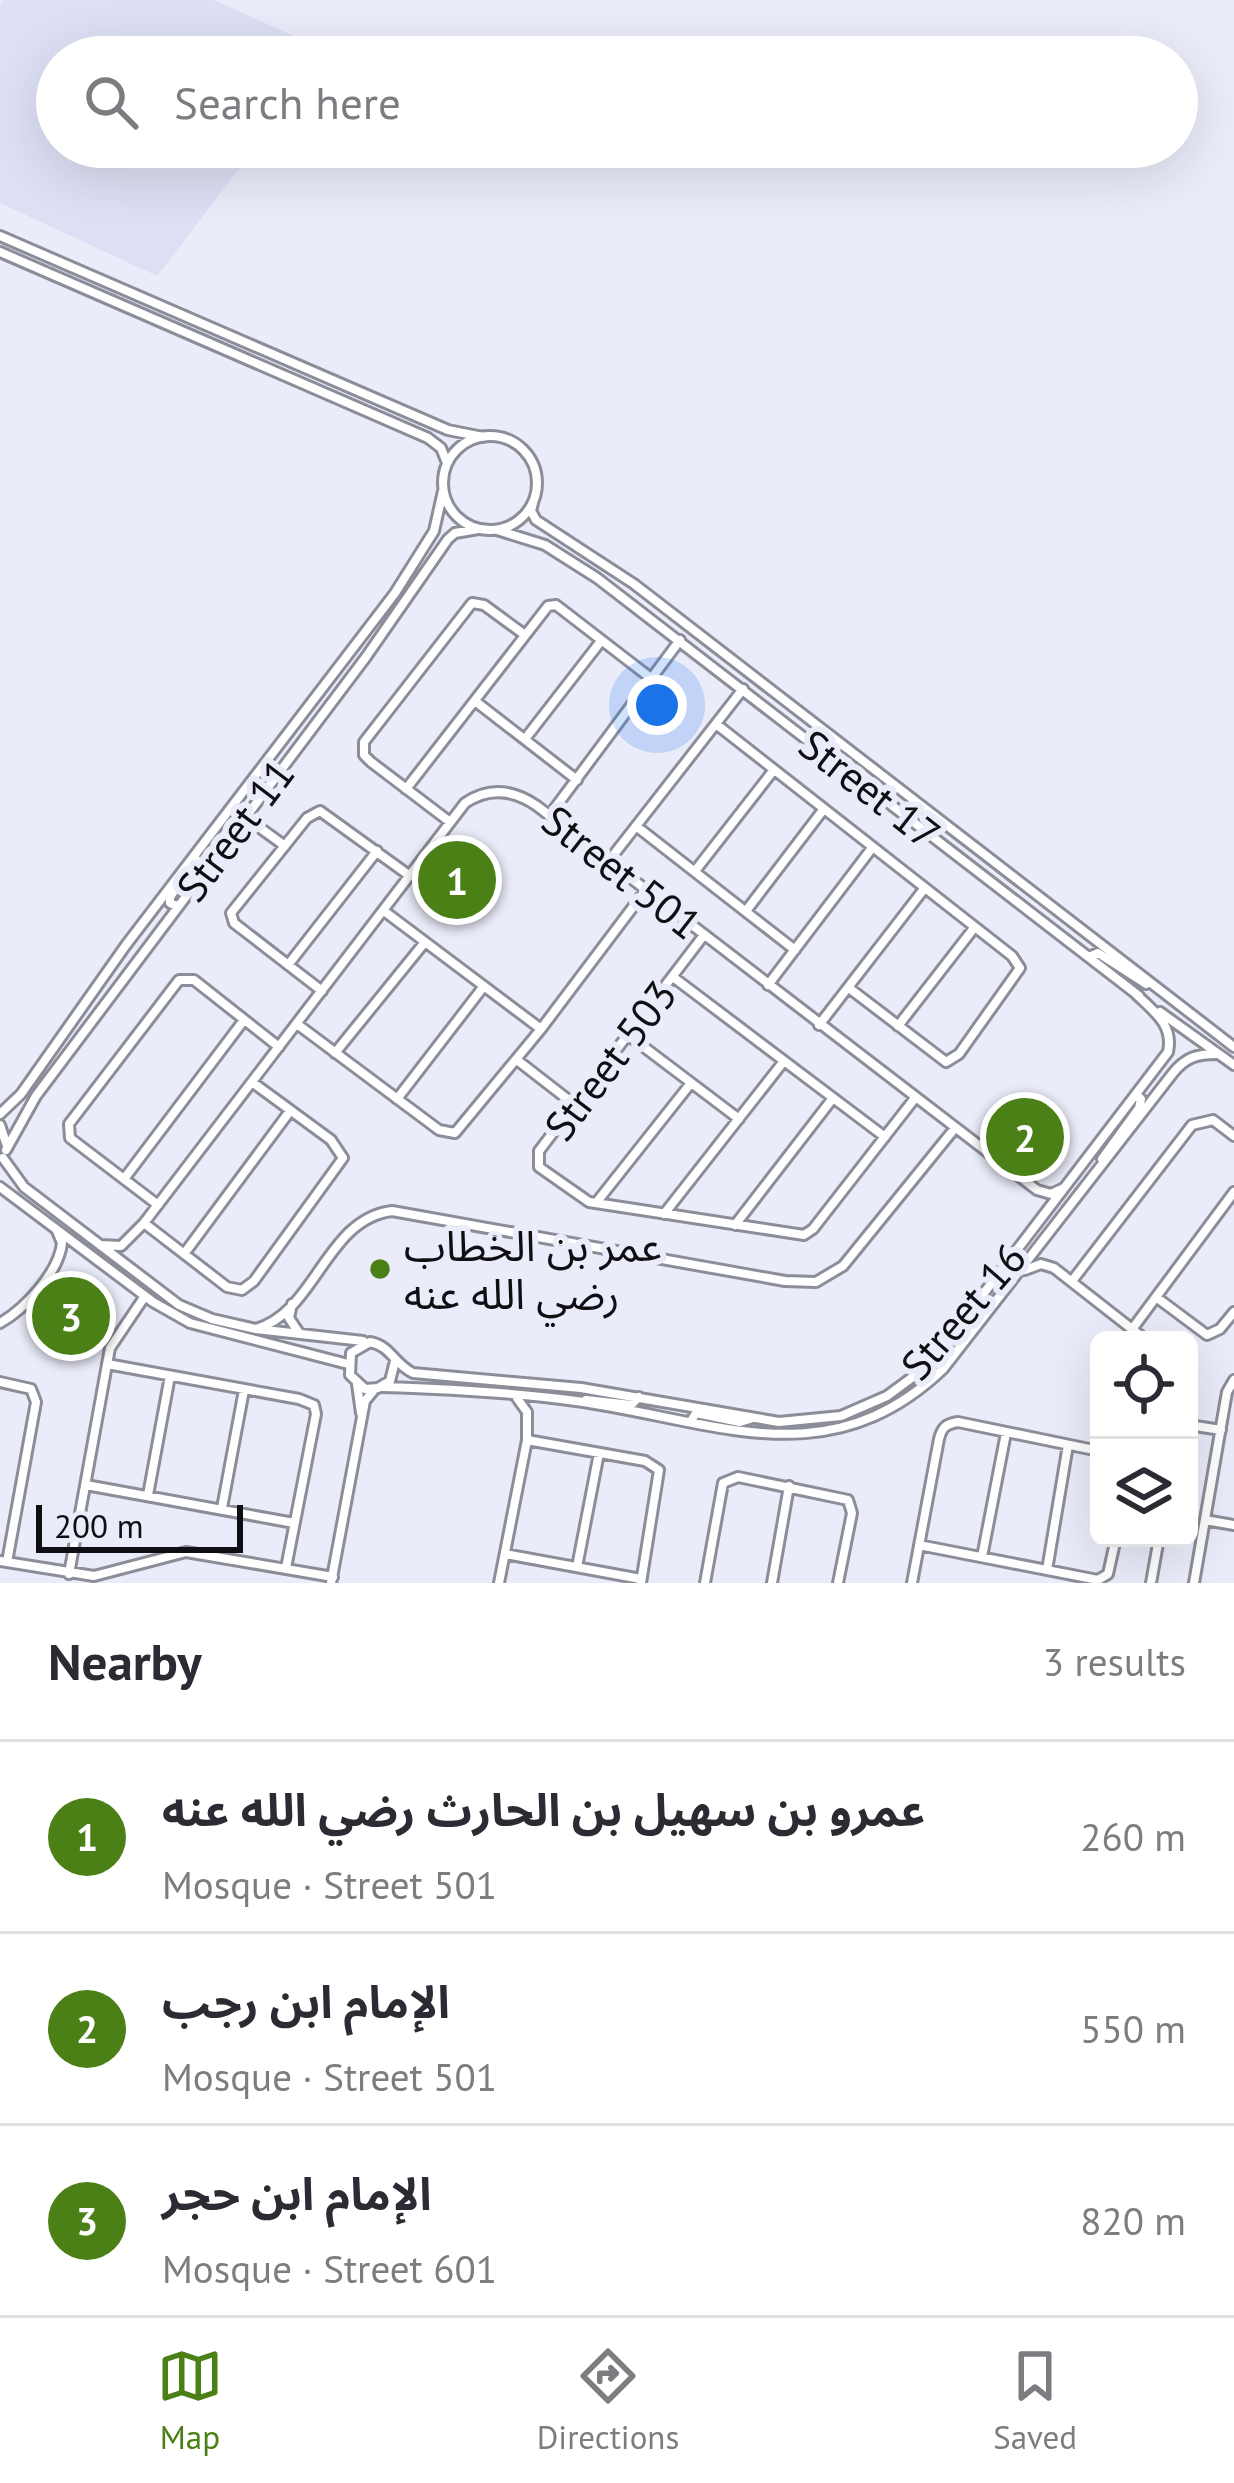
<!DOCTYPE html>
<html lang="en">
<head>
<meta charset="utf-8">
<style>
	body { margin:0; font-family:"PT Sans","Noto Sans Arabic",sans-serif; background:#f2f2f3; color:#2b2b33 }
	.controls { position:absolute; right:36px; bottom:36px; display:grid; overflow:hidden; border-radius:18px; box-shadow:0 12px 48px #0002 }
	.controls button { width:108px; height:108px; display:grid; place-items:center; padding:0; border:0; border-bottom:3px solid #e1e1e2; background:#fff; color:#2b2b33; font:60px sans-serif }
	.scale { position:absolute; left:36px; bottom:30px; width:207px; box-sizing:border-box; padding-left:12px; border:6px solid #0e0e13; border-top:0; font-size:33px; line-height:42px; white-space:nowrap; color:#0e0e13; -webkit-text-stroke:9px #ebecfa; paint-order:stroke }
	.you { position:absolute; left:657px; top:705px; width:42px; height:42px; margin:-30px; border:9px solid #fff; border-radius:50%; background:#1a73e8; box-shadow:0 0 0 18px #1a73e833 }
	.badge { display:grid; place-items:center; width:78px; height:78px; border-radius:50%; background:#4b8016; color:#fff; font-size:39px; font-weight:700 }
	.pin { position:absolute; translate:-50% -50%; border:6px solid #fff; box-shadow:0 3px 12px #0006 }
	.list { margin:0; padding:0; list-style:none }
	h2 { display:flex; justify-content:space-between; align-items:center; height:156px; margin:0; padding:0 48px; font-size:51px }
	h2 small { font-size:39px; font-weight:400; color:#7c7c81 }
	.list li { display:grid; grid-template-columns:78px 1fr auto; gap:36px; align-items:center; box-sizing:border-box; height:192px; padding:0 48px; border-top:3px solid #e1e1e2 }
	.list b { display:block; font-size:45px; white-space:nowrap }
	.list p { margin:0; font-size:39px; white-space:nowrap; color:#7c7c81 }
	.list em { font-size:39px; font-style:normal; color:#7c7c81 }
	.icon { flex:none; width:66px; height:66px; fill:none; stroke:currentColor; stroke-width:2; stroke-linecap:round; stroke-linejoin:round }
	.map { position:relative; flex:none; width:1234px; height:1583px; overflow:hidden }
	.search { position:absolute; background:#fff; box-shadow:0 12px 48px #0002; left:36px; right:36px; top:36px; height:132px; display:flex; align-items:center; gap:30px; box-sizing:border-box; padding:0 42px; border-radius:66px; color:#7c7c81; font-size:45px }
	.sheet { height:732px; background:#fff }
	nav { display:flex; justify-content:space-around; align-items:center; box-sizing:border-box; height:168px; border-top:3px solid #e1e1e2; background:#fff; font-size:33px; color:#7c7c81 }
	nav a { display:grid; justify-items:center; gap:6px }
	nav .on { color:#4b8016 }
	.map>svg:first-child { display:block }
</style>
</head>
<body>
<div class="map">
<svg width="1234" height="1583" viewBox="0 0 1234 1583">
	<rect width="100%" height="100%" fill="#ebecfa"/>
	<!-- built -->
	<path fill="#dde0f5" d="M 4,0 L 214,0 L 330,52 L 326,57 L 57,57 L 57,147 L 256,147 L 157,276 L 0,203 L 0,5 Z"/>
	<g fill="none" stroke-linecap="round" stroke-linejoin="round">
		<defs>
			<path id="minor" d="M 0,236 L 448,430 L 483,437
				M 0,252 L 428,438 L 441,448 L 447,463
				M443 483a47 47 0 1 1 94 0a47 47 0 1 1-94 0Z
				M 533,503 L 531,511 L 536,520 L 634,584 L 1234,1047
				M 497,530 L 545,545 L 597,578 L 1139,996
				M 475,701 L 577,780
				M 716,724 L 1012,956 L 1020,968 L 959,1054 L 946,1062 L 849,988
				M 525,739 L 601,641
				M 406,789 L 548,606 L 556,605 L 652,679
				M 549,816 L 680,640
				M 245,817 L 285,846
				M 450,822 L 371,762 L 364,755 L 364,742 L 472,603 L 484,605 L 525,635
				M 636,826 L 795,950
				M 608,862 L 743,689
				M 695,871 L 773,771
				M 177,906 L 170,903 L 170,897 L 196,859
				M 384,911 L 541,1029
				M 746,911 L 823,810
				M 704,935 L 539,1151 L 539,1167 L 589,1202 L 804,1235 L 813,1229 L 915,1098
				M 1089,957 L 1098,953 L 1146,984
				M 288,965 L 377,851
				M 673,977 L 885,1137
				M 768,985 L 872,848
				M 322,991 L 234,923 L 231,913 L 307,818 L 320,811 L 410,876
				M 1160,1012 L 1234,1065
				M 297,1024 L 439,1130 L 455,1133 L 541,1029 L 645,891
				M 819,1025 L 924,889
				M 898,1026 L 974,928
				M 628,1035 L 739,1119
				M 335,1053 L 425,942
				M 517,1060 L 575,1105
				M 397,1099 L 484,986
				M 0,1114 L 21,1094 L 126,945 L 395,593 L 434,531 L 443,491
				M 0,1125 L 7,1146
				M 6,1150 L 36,1096 L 366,657 L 448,539 L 455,533 L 478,529
				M 3,1158 L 24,1187 L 179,1305 L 212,1319 L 256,1329 L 363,1341
				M 1102,1159 L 1139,1108 L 1141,1099 L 1136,1094
				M 124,1179 L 244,1020
				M 0,1187 L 153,1302 L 190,1323 L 348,1364
				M 596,1203 L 691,1083
				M 158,1205 L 70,1138 L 69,1124 L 179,980 L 194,980 L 279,1047
				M 664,1214 L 784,1061
				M 144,1223 L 227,1287 L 242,1290 L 254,1281 L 343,1158 L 331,1140 L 252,1082
				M 735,1225 L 833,1098
				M 100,1245 L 121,1246 L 144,1223 L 465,803 C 490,786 514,790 537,806 L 1037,1190 L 1051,1194 L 1064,1188
				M 184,1254 L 290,1111
				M 1025,1270 L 1041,1264 L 1054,1268 L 1146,1340
				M 1072,1281 L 1192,1125 L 1213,1120 L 1234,1136
				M 1156,1297 L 1207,1335 L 1220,1329 L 1234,1312
				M 292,1304 L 289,1318 L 299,1333
				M 0,1323 C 25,1309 59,1272 62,1243 L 57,1231
				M 1133,1328 L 1234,1192
				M 256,1329 C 316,1312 326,1219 392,1211 L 785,1281 L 816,1282 L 843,1266 L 955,1128
				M 395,1361 L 390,1381 L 378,1388 L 365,1389 L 350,1375 L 351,1353 L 370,1342 C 391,1346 394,1364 413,1373 L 581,1388 L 779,1422 L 841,1416 L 887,1396 L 929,1365 L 1168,1052 C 1174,1024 1153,1011 1135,993
				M 107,1364 L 299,1399 L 314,1405 L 316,1414 L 286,1568
				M 0,1382 L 31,1389 L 36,1402 L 7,1562
				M 357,1384 L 361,1413
				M 383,1387 C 447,1389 512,1392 576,1401 C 713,1420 827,1479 943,1369 L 1173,1073 C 1186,1057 1197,1054 1217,1054
				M 586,1400 L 631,1405 L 639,1397
				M 691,1421 L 696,1413 L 740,1422 L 750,1419
				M 1189,1425 L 1221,1430
				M 527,1440 L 645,1461 L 659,1470 L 641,1583
				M 86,1485 L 294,1523
				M 148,1495 L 170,1376
				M 222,1508 L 244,1390
				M 1205,1520 L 1234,1525
				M 919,1545 L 1098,1580 L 1108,1574 L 1116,1538
				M 505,1554 L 641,1579
				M 982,1557 L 1006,1433
				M 0,1561 L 94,1576 L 186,1552 L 333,1577
				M 577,1567 L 599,1453
				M 1047,1570 L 1068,1445
				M 69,1574 L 110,1348 L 145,1296
				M 331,1583 L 365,1401 L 374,1390
				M 499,1583 L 527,1440 L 527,1412 L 517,1398
				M 705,1583 L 723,1483 L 738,1477 L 848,1500 L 852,1513 L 838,1583
				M 772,1583 L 789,1486
				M 912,1583 L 939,1439 C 942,1427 946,1424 958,1422 L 1099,1451
				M 1151,1583 L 1159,1538
				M 1194,1583 L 1227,1392 L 1234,1380"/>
		</defs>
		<!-- minor casing -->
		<use href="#minor" stroke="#8b8d99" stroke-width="14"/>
		<!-- minor -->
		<use href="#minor" stroke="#fff" stroke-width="8"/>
	</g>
	<!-- markers -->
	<circle fill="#4b8016" stroke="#ebecfa" stroke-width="4.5" cx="380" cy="1269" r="12"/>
	<g text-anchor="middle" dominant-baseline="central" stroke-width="12" stroke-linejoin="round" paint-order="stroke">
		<!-- street labels -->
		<g font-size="42" fill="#0e0e13" stroke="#ebecfa">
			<text transform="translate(870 789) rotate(38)">Street 17</text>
			<text transform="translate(235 830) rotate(-53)">Street 11</text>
			<text transform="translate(622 872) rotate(38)">Street 501</text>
			<text transform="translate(610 1060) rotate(-53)">Street 503</text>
			<text transform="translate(963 1311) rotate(-49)">Street 16</text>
		</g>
		<!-- poi labels -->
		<g font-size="42" fill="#0e0e13" stroke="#ebecfa" text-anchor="start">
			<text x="404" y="1245">عمر بن الخطاب<tspan x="404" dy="48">رضي الله عنه</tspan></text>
		</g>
	</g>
</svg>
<div class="controls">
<button><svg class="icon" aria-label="locate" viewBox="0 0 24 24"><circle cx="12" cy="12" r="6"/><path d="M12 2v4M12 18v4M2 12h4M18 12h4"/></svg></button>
<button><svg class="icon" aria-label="layers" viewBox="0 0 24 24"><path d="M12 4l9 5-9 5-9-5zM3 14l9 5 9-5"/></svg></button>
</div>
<div class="scale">200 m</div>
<div class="you"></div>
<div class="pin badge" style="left:457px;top:880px">1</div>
<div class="pin badge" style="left:1025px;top:1137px">2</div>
<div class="pin badge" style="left:71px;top:1316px">3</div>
<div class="search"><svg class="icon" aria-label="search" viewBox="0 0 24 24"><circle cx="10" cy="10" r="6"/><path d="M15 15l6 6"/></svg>Search here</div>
</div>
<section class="sheet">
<h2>Nearby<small>3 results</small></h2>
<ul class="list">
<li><span class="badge">1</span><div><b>عمرو بن سهيل بن الحارث رضي الله عنه</b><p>Mosque · Street 501</p></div><em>260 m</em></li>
<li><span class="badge">2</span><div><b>الإمام ابن رجب</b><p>Mosque · Street 501</p></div><em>550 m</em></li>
<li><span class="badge">3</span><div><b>الإمام ابن حجر</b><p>Mosque · Street 601</p></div><em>820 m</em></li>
</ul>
</section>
<nav>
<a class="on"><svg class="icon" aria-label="map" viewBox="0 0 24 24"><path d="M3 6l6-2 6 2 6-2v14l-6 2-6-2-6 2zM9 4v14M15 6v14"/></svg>Map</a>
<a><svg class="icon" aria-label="directions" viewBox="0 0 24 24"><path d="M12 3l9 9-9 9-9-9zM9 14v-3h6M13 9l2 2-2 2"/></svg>Directions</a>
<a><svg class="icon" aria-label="saved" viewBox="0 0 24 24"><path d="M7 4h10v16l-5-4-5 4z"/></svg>Saved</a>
</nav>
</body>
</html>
